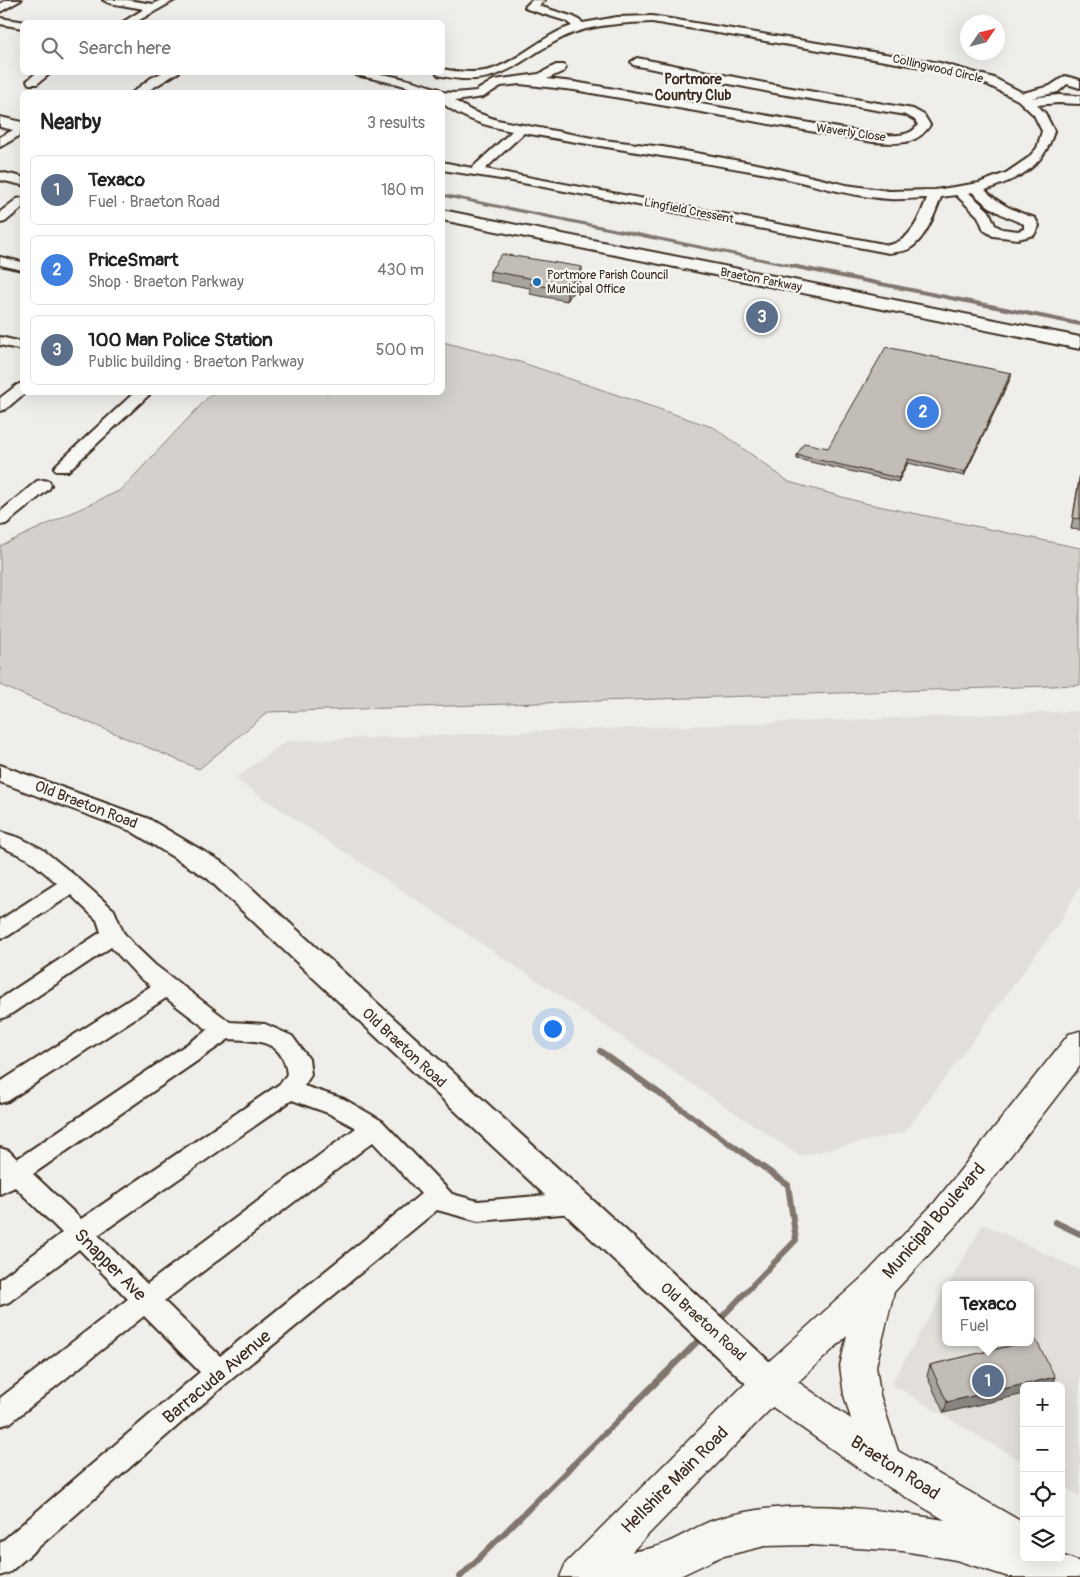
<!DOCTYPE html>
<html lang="en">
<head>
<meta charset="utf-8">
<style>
	body { margin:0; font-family:Pangolin,sans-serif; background:#f6f6f6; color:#222 }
	.controls { position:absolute; right:15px; bottom:15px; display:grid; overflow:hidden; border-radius:8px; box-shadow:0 5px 20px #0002 }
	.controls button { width:45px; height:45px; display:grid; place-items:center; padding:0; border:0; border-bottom:1px solid #e0e0e0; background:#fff; color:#222; font:25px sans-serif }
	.compass { position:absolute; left:960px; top:15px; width:45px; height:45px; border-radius:50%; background:#fff; box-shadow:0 5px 20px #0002; rotate:55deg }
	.you { position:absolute; left:552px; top:1028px; width:18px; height:18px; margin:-12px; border:4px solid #fff; border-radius:50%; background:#1a73e8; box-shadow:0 0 0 8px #1a73e833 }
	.badge { display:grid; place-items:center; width:32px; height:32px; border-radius:50%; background:#1f6fb2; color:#fff; font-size:16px; font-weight:700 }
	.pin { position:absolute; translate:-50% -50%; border:2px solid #fff; box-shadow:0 1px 5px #0006 }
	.popup { position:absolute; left:942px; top:1281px; width:92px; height:65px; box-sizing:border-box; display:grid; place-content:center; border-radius:8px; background:#fff; filter:drop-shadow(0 1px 4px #0005); font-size:16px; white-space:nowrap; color:#767676 }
	.popup b { font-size:19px; color:#222 }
	.popup::after { content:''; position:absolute; left:50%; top:100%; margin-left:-10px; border:10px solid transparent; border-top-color:#fff }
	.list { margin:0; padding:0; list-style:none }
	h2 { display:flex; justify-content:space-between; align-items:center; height:65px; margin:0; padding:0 20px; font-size:21px }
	h2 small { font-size:16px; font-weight:400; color:#767676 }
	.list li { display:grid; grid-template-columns:32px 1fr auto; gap:15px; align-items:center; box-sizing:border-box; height:70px; margin:0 10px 10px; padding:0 10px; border:1px solid #e0e0e0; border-radius:8px }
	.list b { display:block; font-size:19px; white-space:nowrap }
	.list p { margin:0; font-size:16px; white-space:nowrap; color:#767676 }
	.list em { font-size:16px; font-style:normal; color:#767676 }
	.icon { flex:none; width:28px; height:28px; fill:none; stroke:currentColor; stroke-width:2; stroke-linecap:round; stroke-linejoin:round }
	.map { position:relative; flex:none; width:1080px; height:1577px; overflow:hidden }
	.search { position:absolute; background:#fff; box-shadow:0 5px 20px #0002; left:20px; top:20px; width:425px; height:55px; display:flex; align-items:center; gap:12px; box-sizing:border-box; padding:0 18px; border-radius:8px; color:#767676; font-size:19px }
	.panel { position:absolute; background:#fff; box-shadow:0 5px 20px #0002; left:20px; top:90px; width:425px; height:305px; border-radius:8px }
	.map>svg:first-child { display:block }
</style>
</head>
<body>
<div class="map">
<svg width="1080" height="1577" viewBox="0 0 1080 1577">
	<rect width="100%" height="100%" fill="#efeeea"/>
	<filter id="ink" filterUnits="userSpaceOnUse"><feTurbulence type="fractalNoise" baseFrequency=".02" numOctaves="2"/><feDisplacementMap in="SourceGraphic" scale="10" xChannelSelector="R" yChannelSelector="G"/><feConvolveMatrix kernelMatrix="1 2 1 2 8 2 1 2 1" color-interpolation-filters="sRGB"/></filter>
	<g filter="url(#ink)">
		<!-- built -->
		<path fill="#e2dfdb" d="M 1080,711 L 1080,885 L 1060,922 L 905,1132 L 800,1156 L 235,779 L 286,741 Z
			M 983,1224 L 1080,1270 L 1080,1496 L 1061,1485 L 1061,1386 L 1024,1386 L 1024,1463 L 891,1384 L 945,1289 L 946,1342 L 1030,1342 L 1030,1285 L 948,1285 Z"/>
		<!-- green -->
		<path fill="#d4d1cc" stroke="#887e75" d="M 443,342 L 520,362 L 715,428 L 789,482 L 864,503 L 1080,548 L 1080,685 L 268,712 L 199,769 L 0,685 L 0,546 L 121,490 L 212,393 L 442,392 Z"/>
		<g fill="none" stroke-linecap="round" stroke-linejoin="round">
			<!-- stream-far2 -->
			<path stroke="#81766d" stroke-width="3" d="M 442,195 L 798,267"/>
			<!-- stream-far1 -->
			<path stroke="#81766d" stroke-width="4" d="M 792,266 L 1080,324"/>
			<!-- stream -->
			<path stroke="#81766d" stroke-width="6" d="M 600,1051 L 788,1185 L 796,1240 L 717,1322
				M 1055,1222 L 1080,1234
				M 460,1577 L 704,1335"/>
			<defs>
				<path id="minor" d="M 7,0 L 21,0 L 0,12 L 0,4 Z
					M 103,0 L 128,0 L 153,4 L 161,0 L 175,0 L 136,22 L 123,22 L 144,9 L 109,3 Z
					M 532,0 L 545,0 L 539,6 L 574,17 L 583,23 L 617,17 L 652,16 L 940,63 L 994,78 L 1023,93 L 1050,86 L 1065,76 L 1080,80 L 1080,88 L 1067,84 L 1058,92 L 1031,98 L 1058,95 L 1080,96 L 1080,104 L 1058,103 L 1037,105 L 1045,113 L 1054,131 C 1044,167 1019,179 985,190 C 1000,205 1015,211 1035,218 L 1039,226 L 1034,235 L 1018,239 L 993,236 L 984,230 L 978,216 L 956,195 L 941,197 C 935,214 925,240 909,249 C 903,252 895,252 889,253 L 507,180 L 442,170 L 442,162 L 472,168 L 512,131 C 486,126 463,119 442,103 L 442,92 L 424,92 L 398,84 L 356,75 L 354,72 C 386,72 410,80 439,89 L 441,92 L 455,93 L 476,91 L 494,80 L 539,74 L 556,65 L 564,65 L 566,68 L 564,71 L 547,79 L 574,82 L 873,134 C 888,135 909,139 918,125 L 915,120 L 906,115 L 780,94 L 633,65 L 631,62 L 637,58 L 780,86 L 913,109 L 924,115 L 930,125 C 916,147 896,143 873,142 L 574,90 L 520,84 L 501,86 L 483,97 L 455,101 L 472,111 L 497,120 L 603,140 L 663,147 L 762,165 L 846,185 L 889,191 L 935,190 L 979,183 L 1006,173 L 1028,158 L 1037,148 L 1042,131 L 1034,115 L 1018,100 L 986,84 L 939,70 L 652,22 C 627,23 600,24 576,32 C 520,53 507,92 438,75 L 436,72 L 442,72 L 442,69 C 458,72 477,74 493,69 C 522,59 543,35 572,26 L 566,21 L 527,9 L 525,7 ZM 524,133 C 601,147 679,158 756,172 C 800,180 844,196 889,199 C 902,200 915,198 927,198 C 920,217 911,241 889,245 L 485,169 ZM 972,192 C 990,209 1001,215 1024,224 L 1024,229 L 1018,231 L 1002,229 L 995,225 L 989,211 L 969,193 Z
					M 0,18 L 26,22 L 22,22 L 22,28 L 0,24 Z
					M 37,72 L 52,72 L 37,84 L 29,84 L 27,81 Z
					M 163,72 L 179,72 L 146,92 L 133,92 L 151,78 Z
					M 15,129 L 19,130 L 21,133 L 19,136 L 0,147 L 0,137 Z
					M 0,172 L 22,177 L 22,185 L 0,180 Z
					M 22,198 L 22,208 L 5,222 L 0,223 L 0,212 L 17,199 Z
					M 0,257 L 22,262 L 22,270 L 0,265 Z
					M 0,337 L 22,342 L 22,350 L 0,345 Z
					M 22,383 L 22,392 L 26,392 L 6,409 L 0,411 L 0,398 L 17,385 Z
					M 135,392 L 152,392 L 68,471 L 56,471 L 54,468 L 56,465 Z
					M 43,480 L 49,481 L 51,485 L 49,489 L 6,524 L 0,525 L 0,512 L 37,481 Z
					M 0,832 L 20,838 L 42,849 L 79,879 L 114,910 L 123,932 L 134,945 L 155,965 L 230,1022 L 265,1024 L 292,1036 L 309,1059 L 311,1075 L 304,1086 L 344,1099 L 382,1121 L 452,1194 L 478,1201 L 573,1193 L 582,1196 L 585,1203 L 582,1210 L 573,1213 L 478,1221 L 437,1210 L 228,1382 L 10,1572 L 0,1576 L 0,1543 L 200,1372 L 144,1316 L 10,1423 L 0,1426 L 0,1398 L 128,1299 L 79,1249 L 9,1302 L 0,1305 L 0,1279 L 62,1233 L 15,1187 L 0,1194 L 0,1148 L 9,1151 L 17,1159 L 208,1030 L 166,998 L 8,1101 L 0,1103 L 0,1082 L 151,986 L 139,977 L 111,947 L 8,1016 L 0,1019 L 0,999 L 101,932 L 97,920 L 71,895 L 8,936 L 0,938 L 0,920 L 57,883 L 28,859 L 0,846 ZM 229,1039 C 257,1041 283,1039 287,1074 L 281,1083 L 81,1219 L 33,1174 ZM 292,1100 L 328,1113 L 356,1128 L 147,1284 L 98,1235 ZM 373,1142 L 421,1194 L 220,1356 L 164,1301 Z"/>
				<path id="tertiary" d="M 0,117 L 22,122 L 22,132 L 0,127 Z
					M 442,210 L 1080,337 L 1080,349 L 442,220 Z
					M 0,765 L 149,819 L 225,864 L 782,1373 L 787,1384 L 782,1395 L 770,1399 L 758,1395 L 207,878 L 131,831 L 0,782 Z"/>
				<path id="secondary" d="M 770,1367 L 783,1372 L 788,1384 L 783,1396 L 607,1577 L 560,1577 L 566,1563 L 757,1372 Z"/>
				<path id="primary" d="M 1080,1031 L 1080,1066 L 959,1222 L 894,1292 L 876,1366 L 880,1395 L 898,1451 L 1024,1523 L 1024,1558 L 1061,1558 L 1061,1555 L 1080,1562 L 1080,1577 L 1009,1577 L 956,1560 L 903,1551 L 811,1545 L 765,1546 L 720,1557 L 678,1577 L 563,1577 L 569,1563 C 597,1552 627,1555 655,1547 C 676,1541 694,1527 714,1520 C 787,1496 871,1508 945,1520 L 870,1476 L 757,1396 L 752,1384 L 757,1372 L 866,1274 L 935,1202 L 1069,1034 ZM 847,1336 L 840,1366 L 844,1395 L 851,1419 L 798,1382 Z"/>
			</defs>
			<!-- minor casing -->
			<use href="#minor" stroke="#3b2a1e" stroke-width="4"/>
			<!-- tertiary casing -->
			<use href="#tertiary" stroke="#3b2a1e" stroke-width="4"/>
			<!-- secondary casing -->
			<use href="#secondary" stroke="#3b2a1e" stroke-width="3"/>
			<!-- primary casing -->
			<use href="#primary" stroke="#3b2a1e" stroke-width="3"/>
			<!-- minor -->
			<use href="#minor" fill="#f6f6f2" fill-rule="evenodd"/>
			<!-- tertiary -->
			<use href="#tertiary" fill="#f6f6f2" fill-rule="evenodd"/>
			<!-- secondary -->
			<use href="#secondary" fill="#f6f6f2" fill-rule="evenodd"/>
			<!-- primary -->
			<use href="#primary" fill="#f6f6f2" fill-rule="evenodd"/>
		</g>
		<!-- wall -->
		<path fill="#a7a39d" stroke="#3b2a1e" d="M 490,271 L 582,278 L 567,301 L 530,294 L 530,288 L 490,281 Z
			M 1011,373 L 1011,377 L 964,476 L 908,463 L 898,482 L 797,459 L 797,455 L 828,448 Z
			M 1080,473 L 1080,530 L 1071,529 Z
			M 1026,1342 L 944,1413 L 927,1376 L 930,1365 Z"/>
		<!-- shaded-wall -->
		<path fill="#888480" stroke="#3b2a1e" d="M 582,267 L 582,278 L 567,301 L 567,290 Z
			M 1011,373 L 1011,377 L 964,476 L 965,472 Z
			M 908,459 L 908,463 L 898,482 L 899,478 Z
			M 1055,1377 L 1051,1386 L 1024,1386 L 1024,1394 L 944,1413 L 947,1402 Z"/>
		<!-- building -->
		<path fill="#c2bdb7" stroke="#3b2a1e" d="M 502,254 L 582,267 L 567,290 L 530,284 L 534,279 L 490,271 Z
			M 886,347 L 1011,373 L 965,472 L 908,459 L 899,478 L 797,455 L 804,443 L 828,448 Z
			M 1080,476 L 1080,519 L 1073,518 Z
			M 1036,1340 L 1055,1377 L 947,1402 L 930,1365 L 1026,1342 L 1030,1342 L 1030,1341 Z"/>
	</g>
	<!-- markers -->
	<circle fill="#1f6fb2" stroke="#f6f6f2" stroke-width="2" cx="537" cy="282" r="5"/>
	<g text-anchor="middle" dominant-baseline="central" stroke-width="4.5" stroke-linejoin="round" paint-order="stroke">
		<!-- far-street labels -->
		<g font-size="12" fill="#3b2a1e" stroke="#f6f6f2">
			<text transform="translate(938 69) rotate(13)">Collingwood Circle</text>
			<text transform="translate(851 133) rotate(8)">Waverly Close</text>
			<text transform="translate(689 211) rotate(11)">Lingfield Cressent</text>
			<text transform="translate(761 280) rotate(11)">Braeton Parkway</text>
		</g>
		<!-- far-poi labels -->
		<g font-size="12" fill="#3b2a1e" stroke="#f6f6f2" text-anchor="start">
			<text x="547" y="275">Portmore Parish Council<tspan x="547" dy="14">Municipal Office</tspan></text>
		</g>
		<!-- far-neighbourhood labels -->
		<g font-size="14" font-weight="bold" fill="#3b2a1e" stroke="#f6f6f2">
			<text x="693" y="79">Portmore<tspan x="693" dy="16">Country Club</tspan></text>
		</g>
		<!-- street labels -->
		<g font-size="15" fill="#3b2a1e" stroke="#f6f6f2">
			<text transform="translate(86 805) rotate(21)">Old Braeton Road</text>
			<text transform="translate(404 1048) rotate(43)">Old Braeton Road</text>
			<text transform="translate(703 1322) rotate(42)">Old Braeton Road</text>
		</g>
		<!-- near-street labels -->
		<g font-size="18" fill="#3b2a1e" stroke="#f6f6f2">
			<text transform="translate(934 1221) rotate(-49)">Municipal Boulevard</text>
			<text transform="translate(110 1265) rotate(45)">Snapper Ave</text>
			<text transform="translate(217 1377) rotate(-40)">Barracuda Avenue</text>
			<text transform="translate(895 1468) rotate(33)">Braeton Road</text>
			<text transform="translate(675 1480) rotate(-45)">Hellshire Main Road</text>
		</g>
	</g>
</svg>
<div class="controls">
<button>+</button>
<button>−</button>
<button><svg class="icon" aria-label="locate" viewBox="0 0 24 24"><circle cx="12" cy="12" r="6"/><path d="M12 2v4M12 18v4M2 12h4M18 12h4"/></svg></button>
<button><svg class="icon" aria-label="layers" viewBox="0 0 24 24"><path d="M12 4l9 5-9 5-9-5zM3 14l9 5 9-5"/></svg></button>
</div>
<svg class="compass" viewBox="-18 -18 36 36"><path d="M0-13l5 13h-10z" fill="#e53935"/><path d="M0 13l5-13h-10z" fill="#767676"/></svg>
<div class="you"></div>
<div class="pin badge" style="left:988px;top:1381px;background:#5c6f8a">1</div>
<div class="popup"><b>Texaco</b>Fuel</div>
<div class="pin badge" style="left:923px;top:412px;background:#3f7fe0">2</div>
<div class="pin badge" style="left:762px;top:317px;background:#5c6f8a">3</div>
<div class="search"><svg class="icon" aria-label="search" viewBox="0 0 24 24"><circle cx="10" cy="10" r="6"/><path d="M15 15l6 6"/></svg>Search here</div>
<section class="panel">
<h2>Nearby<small>3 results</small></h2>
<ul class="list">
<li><span class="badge" style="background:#5c6f8a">1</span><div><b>Texaco</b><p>Fuel · Braeton Road</p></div><em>180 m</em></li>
<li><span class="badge" style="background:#3f7fe0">2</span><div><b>PriceSmart</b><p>Shop · Braeton Parkway</p></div><em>430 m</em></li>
<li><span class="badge" style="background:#5c6f8a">3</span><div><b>100 Man Police Station</b><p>Public building · Braeton Parkway</p></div><em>500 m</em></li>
</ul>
</section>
</div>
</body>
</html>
